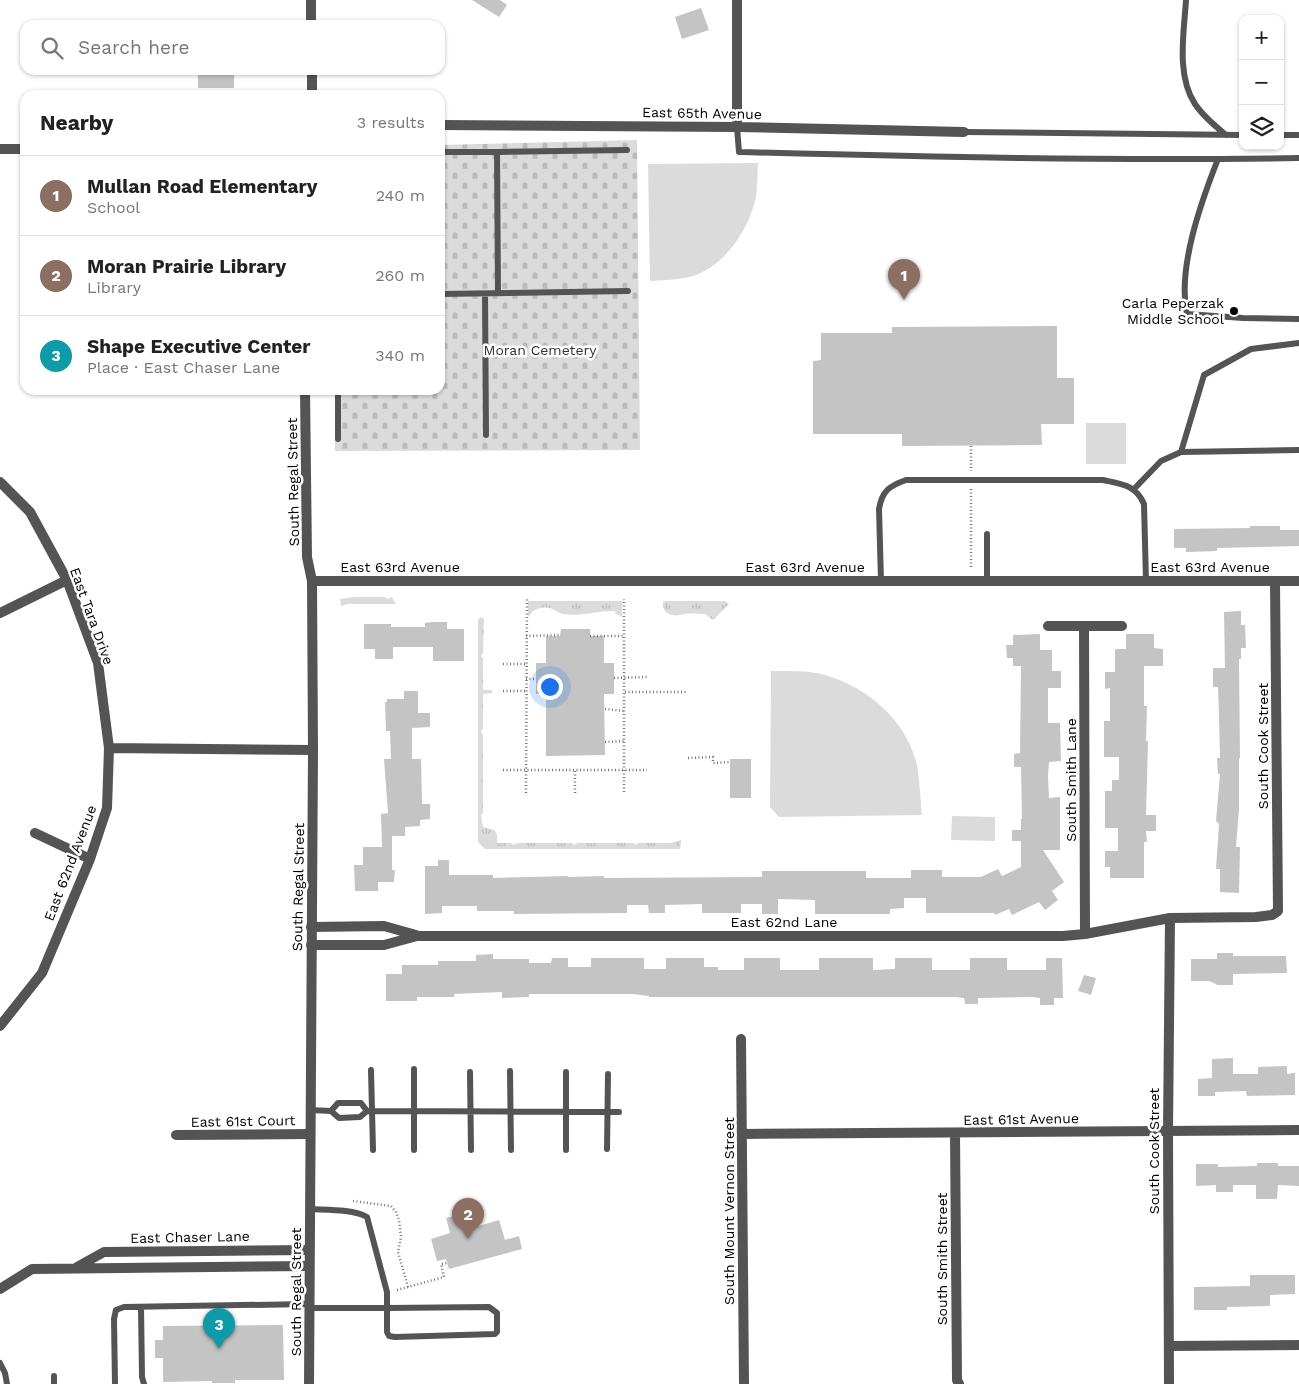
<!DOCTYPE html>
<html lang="en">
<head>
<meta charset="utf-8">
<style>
	body { margin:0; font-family:"Work Sans",sans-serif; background:#f2f2f2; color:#222 }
	.controls { position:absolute; right:15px; top:15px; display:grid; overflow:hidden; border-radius:10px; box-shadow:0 1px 4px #0004 }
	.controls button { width:45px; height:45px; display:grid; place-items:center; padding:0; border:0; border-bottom:1px solid #e0e0e0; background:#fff; color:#222; font:25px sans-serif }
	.you { position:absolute; left:549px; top:686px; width:18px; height:18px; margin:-12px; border:4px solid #fff; border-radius:50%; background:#1a73e8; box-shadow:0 0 0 8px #1a73e833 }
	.badge { display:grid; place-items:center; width:32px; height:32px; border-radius:50%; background:#000; color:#fff; font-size:16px; font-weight:700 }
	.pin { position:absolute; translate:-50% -41px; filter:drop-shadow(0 1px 2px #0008) }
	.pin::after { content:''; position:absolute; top:26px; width:18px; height:15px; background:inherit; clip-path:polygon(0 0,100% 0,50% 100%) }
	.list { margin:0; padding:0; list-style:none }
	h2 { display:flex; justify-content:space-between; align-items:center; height:65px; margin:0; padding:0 20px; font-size:21px }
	h2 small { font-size:16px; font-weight:400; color:#767676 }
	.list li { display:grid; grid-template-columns:32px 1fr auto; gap:15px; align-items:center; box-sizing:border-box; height:80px; padding:0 20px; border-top:1px solid #e0e0e0 }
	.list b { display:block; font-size:19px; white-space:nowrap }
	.list p { margin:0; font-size:16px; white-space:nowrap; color:#767676 }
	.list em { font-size:16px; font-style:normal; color:#767676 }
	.icon { flex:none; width:28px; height:28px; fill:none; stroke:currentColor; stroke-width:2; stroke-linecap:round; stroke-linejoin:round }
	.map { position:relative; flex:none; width:1299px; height:1384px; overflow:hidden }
	.search { position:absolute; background:#fff; box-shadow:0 1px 4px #0004; left:20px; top:20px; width:425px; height:55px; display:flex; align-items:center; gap:12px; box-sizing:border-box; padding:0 18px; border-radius:15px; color:#767676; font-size:19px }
	.panel { position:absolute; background:#fff; box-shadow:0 1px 4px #0004; left:20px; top:90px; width:425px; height:305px; border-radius:15px }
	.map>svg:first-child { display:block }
</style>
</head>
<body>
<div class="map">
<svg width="1299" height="1384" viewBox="0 0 1299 1384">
	<defs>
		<pattern id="grass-tufts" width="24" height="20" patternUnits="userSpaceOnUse" patternTransform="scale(1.25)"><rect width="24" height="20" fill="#dbdbdb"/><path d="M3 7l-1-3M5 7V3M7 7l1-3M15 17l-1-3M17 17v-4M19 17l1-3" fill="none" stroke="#bababa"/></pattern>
		<pattern id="cemetery-stones" width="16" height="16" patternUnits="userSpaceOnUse" patternTransform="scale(1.25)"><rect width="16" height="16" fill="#dbdbdb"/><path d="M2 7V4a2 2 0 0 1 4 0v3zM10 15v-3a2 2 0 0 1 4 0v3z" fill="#bababa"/></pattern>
	</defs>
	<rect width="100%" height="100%" fill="#fff"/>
	<!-- grass -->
	<path fill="url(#grass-tufts)" d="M 353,597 L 385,597 L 387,599 L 392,597 L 396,604 L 348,604 L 341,606 L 340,599 Z
		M 528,601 L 622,601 L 622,617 L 615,613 L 615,611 C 599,610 579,617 563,614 C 553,611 553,606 541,608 C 534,609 532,612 528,617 Z
		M 663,601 L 725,601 L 729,604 L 713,620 L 705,614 C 699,614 690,613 685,614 C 673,617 662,616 663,601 Z
		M 481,617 L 484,619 L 483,653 L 481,656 L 483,659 L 483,690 L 491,690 L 493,693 L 483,694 L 483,729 L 481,731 L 483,735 L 483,813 L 481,815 L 483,827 L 494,830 L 497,834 L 497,843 L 511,843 L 513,845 L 517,843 L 572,843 L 574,845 L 578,843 L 633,843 L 636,845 L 638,843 L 671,843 L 681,840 L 680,849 L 485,849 L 478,842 L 478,620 Z"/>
	<!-- cemetery -->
	<path fill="url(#cemetery-stones)" d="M 637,140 L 640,450 L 335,451 L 335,390 L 440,390 L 440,145 Z"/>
	<!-- park -->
	<path fill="#dbdbdb" d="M 758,163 C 757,177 758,192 754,205 C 745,235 723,266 693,276 C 679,280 664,280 650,281 L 648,164 Z
		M 1086,423 L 1126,423 L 1126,464 L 1086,464 Z
		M 771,671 C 790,671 810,670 828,676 C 868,688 905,720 916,761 C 920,779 920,797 922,815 L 779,817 L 770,807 Z
		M 952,816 L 995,817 L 995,841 L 951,840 Z"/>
	<!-- building -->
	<path fill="#c4c4c4" d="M 472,0 L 500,0 L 507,5 L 499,17 Z
		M 701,8 L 709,30 L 682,39 L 675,17 Z
		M 198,70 L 234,70 L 234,88 L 198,88 Z
		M 1057,326 L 1057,378 L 1074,378 L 1074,424 L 1041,424 L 1042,445 L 902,446 L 902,434 L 813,434 L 813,361 L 821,360 L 821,333 L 892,333 L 892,327 Z
		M 1250,526 L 1280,526 L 1280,530 L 1299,530 L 1299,546 L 1217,548 L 1217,551 L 1186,552 L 1186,548 L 1174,548 L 1174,529 L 1250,528 Z
		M 1241,611 L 1241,625 L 1245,625 L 1246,648 L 1241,648 L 1241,659 L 1239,659 L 1240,758 L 1239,758 L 1239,809 L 1236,847 L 1240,847 L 1239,893 L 1220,892 L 1220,869 L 1216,869 L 1219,824 L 1216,821 L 1220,774 L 1218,774 L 1217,758 L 1220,758 L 1219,716 L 1218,687 L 1213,687 L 1213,668 L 1225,668 L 1224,612 Z
		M 432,622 L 447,622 L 447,629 L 464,629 L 464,661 L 433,661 L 433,647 L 393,647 L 393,659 L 375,659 L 375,649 L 364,649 L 364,624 L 391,624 L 391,627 L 425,627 L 425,623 Z
		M 561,629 L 590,629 L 590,636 L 604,636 L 604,663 L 614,663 L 614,694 L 604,694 L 605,755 L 546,756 L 546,694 L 536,694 L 536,663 L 546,663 L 546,636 L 560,636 Z
		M 1040,634 L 1040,650 L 1052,650 L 1052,671 L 1061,671 L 1061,688 L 1048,688 L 1048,723 L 1060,723 L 1061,761 L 1049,762 L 1048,776 L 1049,798 L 1060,797 L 1060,850 L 1043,850 L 1064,882 L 1052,891 L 1058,900 L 1045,910 L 1039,902 L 1012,915 L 1009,909 L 995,915 L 994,913 L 926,913 L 926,898 L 904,898 L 904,908 L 890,909 L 890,914 L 815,914 L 815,900 L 778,899 L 778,914 L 762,914 L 762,904 L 741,904 L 741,913 L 702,913 L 702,904 L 665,905 L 665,913 L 649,913 L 648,905 L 627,905 L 627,913 L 514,914 L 514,911 L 477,911 L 477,906 L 442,906 L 442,913 L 425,914 L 425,866 L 438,866 L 438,860 L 449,860 L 449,875 L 493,875 L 493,878 L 568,876 L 568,877 L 604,876 L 604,878 L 762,877 L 762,871 L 866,871 L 866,878 L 911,878 L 911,870 L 942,870 L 942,877 L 981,877 L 998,869 L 1002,876 L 1021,867 L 1021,841 L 1012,841 L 1012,830 L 1021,830 L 1021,819 L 1022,819 L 1021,767 L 1014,767 L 1014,754 L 1020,753 L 1021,666 L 1013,666 L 1013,658 L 1007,658 L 1006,645 L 1013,645 L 1013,635 Z
		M 1126,634 L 1154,634 L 1154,648 L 1163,649 L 1163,666 L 1144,666 L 1144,706 L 1147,706 L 1146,741 L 1148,741 L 1146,815 L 1156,815 L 1156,831 L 1146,831 L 1147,842 L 1144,842 L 1144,878 L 1110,878 L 1110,867 L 1105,867 L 1105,851 L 1118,851 L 1118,828 L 1105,828 L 1105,791 L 1112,791 L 1112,780 L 1119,780 L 1119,757 L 1104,757 L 1104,721 L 1110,721 L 1110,688 L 1105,689 L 1105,672 L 1115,672 L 1115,649 L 1126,649 Z
		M 404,691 L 418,691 L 418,713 L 430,713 L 430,727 L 412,728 L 412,759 L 421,759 L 422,804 L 430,804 L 430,819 L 420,820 L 420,826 L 405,827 L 405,836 L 392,836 L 392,870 L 395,870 L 394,882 L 378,882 L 378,891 L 355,891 L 354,865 L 363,865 L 363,847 L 382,847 L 381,814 L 388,813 L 384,759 L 391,759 L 390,731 L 386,731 L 385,702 L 387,702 L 387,699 L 404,699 Z
		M 730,759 L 751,759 L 751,798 L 730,798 Z
		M 1217,953 L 1233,953 L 1233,956 L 1286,956 L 1287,973 L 1233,974 L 1233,985 L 1218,985 L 1209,981 L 1191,981 L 1191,959 L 1217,959 Z
		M 493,954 L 493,959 L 529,959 L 529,963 L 551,963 L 552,958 L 568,958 L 568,967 L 591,967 L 591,958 L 644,958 L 644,969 L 666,969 L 666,958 L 704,958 L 704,967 L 718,967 L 718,970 L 744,970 L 744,958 L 780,958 L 780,970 L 819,970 L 819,958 L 873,958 L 873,970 L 895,969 L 895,958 L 932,958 L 932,970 L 970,970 L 970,958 L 1007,958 L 1007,970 L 1046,970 L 1046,958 L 1062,958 L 1063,998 L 1054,998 L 1054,1005 L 1040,1005 L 1040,998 L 1031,997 L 978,998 L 978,1004 L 965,1004 L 964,998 L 955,997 L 649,997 L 649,996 L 633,994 L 529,994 L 529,997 L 502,998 L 502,992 L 454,994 L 454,997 L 417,997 L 417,1001 L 386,1001 L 386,974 L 402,974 L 402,965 L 438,965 L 438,961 L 476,961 L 476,955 Z
		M 1084,975 L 1096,978 L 1091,995 L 1078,991 Z
		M 1233,1058 L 1233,1074 L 1258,1074 L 1258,1067 L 1287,1066 L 1287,1074 L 1295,1073 L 1295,1095 L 1247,1096 L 1246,1091 L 1215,1092 L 1215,1096 L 1198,1096 L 1198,1079 L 1212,1078 L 1212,1059 Z
		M 1257,1163 L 1278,1163 L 1278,1166 L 1299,1166 L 1299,1186 L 1278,1185 L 1277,1199 L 1256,1199 L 1256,1185 L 1233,1185 L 1233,1192 L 1216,1192 L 1216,1185 L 1196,1186 L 1196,1164 L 1218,1164 L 1218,1167 L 1257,1166 Z
		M 475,1211 L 479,1226 L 499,1220 L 505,1240 L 519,1236 L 522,1249 L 449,1269 L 446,1259 L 437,1261 L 431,1239 L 450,1233 L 446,1218 Z
		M 1250,1275 L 1295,1275 L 1295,1294 L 1270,1295 L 1270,1306 L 1227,1307 L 1227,1310 L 1194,1310 L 1194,1287 L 1250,1286 Z
		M 283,1325 L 284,1380 L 235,1380 L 235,1383 L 212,1383 L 212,1381 L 163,1382 L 163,1358 L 155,1358 L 155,1340 L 163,1340 L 163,1326 Z"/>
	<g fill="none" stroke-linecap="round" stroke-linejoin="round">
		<!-- path -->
		<path stroke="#767676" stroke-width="2.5" stroke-dasharray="1 2.5" stroke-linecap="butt" d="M 971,446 L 971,471
			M 971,489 L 971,568
			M 526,636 L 560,635
			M 590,636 L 624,636
			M 503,664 L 526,664
			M 614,678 L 647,677
			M 526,679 L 536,679
			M 503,691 L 526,691
			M 625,692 L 688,692
			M 605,709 L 624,711
			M 605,742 L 624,741
			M 688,758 L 713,757 L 713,763 L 730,762
			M 503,770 L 647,770
			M 624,792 L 624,599
			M 526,793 L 527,599
			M 575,793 L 575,770
			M 353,1201 L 391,1206 L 396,1212 L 399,1220 L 401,1237 L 398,1252 L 408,1287
			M 397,1290 L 444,1277 L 441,1264 L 447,1263"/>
		<!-- service -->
		<path stroke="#545454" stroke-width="6" d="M 1186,0 C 1184,33 1176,75 1195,104 C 1203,116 1215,126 1226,135
			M 737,127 L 739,152 C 925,157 1112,161 1299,158
			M 964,132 L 1243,135
			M 1280,135 L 1299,135
			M 440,152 L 497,152
			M 1218,159 C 1201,202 1177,269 1187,314 L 1243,318 L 1299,319
			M 498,293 L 497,152 L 627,150
			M 440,294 L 628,291
			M 485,294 L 486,435
			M 338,439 L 338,390
			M 1181,452 L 1204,375 L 1251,349 L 1299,343
			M 1134,489 L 1161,461 L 1181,452 L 1299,450
			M 881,581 L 879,509 C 882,491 889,486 906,480 L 1103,480 C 1122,484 1136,485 1144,504 L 1146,581
			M 987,581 L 987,534
			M 414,1069 L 414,1150
			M 371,1070 L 373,1150
			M 510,1071 L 511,1150
			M 470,1072 L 471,1150
			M 566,1072 L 566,1150
			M 310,1110 L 331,1111 L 339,1118 L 360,1117 L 367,1111 L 361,1103 L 338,1103 L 331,1111
			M 367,1111 L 619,1112
			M 607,1149 L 608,1074
			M 141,1307 L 142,1377 L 144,1384
			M 489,1307 L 497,1313 L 497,1332 L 495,1334 L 395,1337 L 389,1336 L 387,1332 L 387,1308 Z
			M 309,1308 L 387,1308 L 387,1292 L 367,1217 C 353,1209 326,1210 310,1209
			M 0,1363 L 5,1373 L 7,1384
			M 54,1376 L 54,1384
			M 115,1384 L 114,1319 L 116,1310 L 124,1307 L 309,1304"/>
		<!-- minor -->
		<path stroke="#545454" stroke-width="10" d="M 311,0 L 311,25
			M 312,70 L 312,95
			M 440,125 L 737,127 L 964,132
			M 737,127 L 737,0
			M 0,482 L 30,512 L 67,580 L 98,663 L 109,748 L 107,808 L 90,859 L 42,973 L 0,1026
			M 0,613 L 67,580
			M 1048,626 L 1122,626
			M 1084,626 L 1085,934
			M 109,748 L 313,750
			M 35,833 L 90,859
			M 311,927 L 384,926 L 416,935
			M 311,945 L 384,945 L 417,936 L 1063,936 L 1085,934 L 1170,918 L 1256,917 L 1272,915 L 1278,911 L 1275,581
			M 741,1039 L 744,1384
			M 955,1133 L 957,1380 L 959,1384
			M 742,1134 L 1299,1130
			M 176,1135 L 310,1134
			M 77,1267 L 104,1252 L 309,1250
			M 0,1289 L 32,1269 L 309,1266
			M 1169,1346 L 1299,1345
			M 1169,1384 L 1168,1131 L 1170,918"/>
		<!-- tertiary -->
		<path stroke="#545454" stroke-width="10" d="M 0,149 L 25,149
			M 305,390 L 307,557 L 312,581 L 313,750 L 309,1384
			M 312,581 L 1299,581"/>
	</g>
	<!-- markers -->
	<circle fill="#000" stroke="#fff" stroke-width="2" cx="1234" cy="311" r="5"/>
	<g text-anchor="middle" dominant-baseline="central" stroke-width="5" stroke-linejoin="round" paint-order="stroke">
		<!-- street labels -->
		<g font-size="14" fill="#000" stroke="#fff">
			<text transform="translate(702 113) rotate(1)">East 65th Avenue</text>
			<text transform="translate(293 482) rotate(-91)">South Regal Street</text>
			<text x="400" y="567">East 63rd Avenue</text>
			<text x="805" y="567">East 63rd Avenue</text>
			<text x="1210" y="567">East 63rd Avenue</text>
			<text transform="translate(92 616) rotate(70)">East Tara Drive</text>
			<text transform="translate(1263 746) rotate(-90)">South Cook Street</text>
			<text transform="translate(1071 780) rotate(-90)">South Smith Lane</text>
			<text transform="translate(70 863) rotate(-69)">East 62nd Avenue</text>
			<text transform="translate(298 887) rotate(-89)">South Regal Street</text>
			<text x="784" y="922">East 62nd Lane</text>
			<text transform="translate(1021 1119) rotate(-1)">East 61st Avenue</text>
			<text transform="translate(243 1121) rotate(-1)">East 61st Court</text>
			<text transform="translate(1154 1151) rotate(-90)">South Cook Street</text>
			<text transform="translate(729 1211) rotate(-90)">South Mount Vernon Street</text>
			<text transform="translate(190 1237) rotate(-1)">East Chaser Lane</text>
			<text transform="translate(942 1259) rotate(-90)">South Smith Street</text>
			<text transform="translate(296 1292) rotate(-90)">South Regal Street</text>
		</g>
		<!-- poi labels -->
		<g font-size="14" fill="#000" stroke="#fff" text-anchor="end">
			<text x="1224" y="303">Carla Peperzak<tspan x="1224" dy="16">Middle School</tspan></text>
		</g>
		<!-- park labels -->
		<g font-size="14" fill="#323232" stroke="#fff">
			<text x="540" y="350">Moran Cemetery</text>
		</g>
	</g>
</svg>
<div class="controls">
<button>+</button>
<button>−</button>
<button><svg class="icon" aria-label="layers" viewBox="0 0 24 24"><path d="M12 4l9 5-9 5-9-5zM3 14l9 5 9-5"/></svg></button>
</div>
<div class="you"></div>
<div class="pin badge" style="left:904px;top:300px;background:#8d6e63">1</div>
<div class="pin badge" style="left:468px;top:1239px;background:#8d6e63">2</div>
<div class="pin badge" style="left:219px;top:1349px;background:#0f9aa8">3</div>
<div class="search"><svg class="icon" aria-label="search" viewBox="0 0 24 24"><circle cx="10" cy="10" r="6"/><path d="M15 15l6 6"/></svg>Search here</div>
<section class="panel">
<h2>Nearby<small>3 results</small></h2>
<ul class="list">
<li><span class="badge" style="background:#8d6e63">1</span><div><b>Mullan Road Elementary</b><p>School</p></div><em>240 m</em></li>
<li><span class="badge" style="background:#8d6e63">2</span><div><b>Moran Prairie Library</b><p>Library</p></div><em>260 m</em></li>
<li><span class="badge" style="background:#0f9aa8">3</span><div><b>Shape Executive Center</b><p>Place · East Chaser Lane</p></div><em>340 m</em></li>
</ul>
</section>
</div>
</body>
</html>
